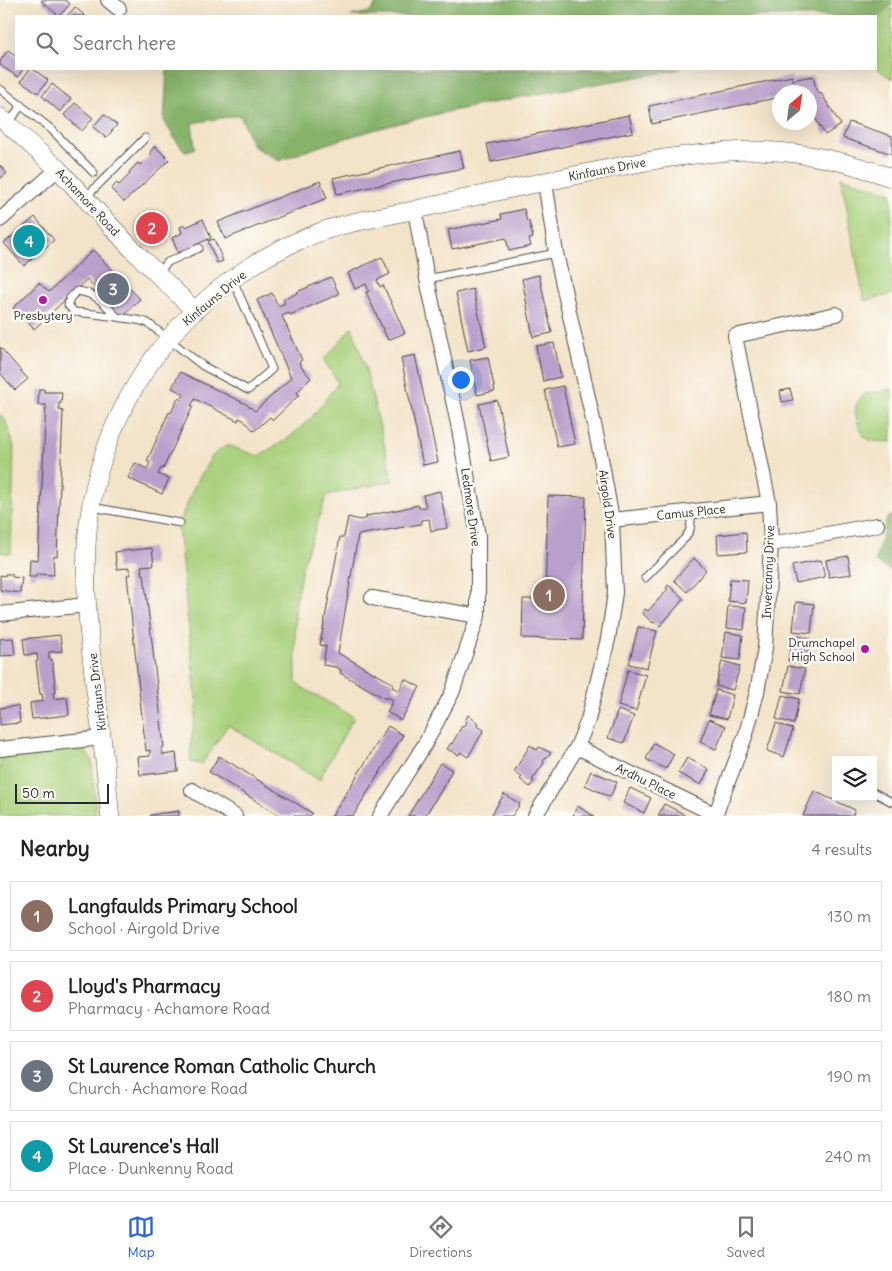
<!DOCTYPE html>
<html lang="en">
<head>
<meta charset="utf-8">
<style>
	body { margin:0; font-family:Delius,sans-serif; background:#f2f2f2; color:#222 }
	.controls { position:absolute; right:15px; bottom:15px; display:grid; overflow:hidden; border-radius:0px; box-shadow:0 5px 20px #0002 }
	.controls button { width:45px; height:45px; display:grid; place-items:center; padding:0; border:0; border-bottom:1px solid #e0e0e0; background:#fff; color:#222; font:25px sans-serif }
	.compass { position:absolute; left:772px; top:85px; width:45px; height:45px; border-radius:50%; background:#fff; box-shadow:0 5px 20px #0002; rotate:29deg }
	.scale { position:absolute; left:15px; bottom:12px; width:94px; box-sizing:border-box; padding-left:5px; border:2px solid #2b2b2b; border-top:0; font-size:14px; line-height:18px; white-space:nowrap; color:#2b2b2b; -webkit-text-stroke:4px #fdfcf7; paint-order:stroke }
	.you { position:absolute; left:460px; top:379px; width:18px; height:18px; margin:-12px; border:4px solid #fff; border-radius:50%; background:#1a73e8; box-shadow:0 0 0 8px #1a73e833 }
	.badge { display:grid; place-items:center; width:32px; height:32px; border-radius:50%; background:#2563eb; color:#fff; font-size:16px; font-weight:700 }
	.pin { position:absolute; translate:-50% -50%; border:2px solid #fff; box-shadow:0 1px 5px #0006 }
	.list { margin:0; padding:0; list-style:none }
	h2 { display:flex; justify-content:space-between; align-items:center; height:65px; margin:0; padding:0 20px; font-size:21px }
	h2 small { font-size:16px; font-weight:400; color:#767676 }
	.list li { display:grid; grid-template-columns:32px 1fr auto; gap:15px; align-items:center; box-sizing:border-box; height:70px; margin:0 10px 10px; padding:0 10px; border:1px solid #e0e0e0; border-radius:0px }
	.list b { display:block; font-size:19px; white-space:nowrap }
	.list p { margin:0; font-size:16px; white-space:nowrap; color:#767676 }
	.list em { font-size:16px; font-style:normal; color:#767676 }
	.icon { flex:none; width:28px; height:28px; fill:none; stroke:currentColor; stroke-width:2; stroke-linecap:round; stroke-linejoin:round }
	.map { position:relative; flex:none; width:892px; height:816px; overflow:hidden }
	.search { position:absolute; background:#fff; box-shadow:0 5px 20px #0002; left:15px; right:15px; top:15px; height:55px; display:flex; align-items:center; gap:12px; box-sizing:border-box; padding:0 18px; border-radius:0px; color:#767676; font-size:19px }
	.sheet { height:385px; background:#fff }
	nav { display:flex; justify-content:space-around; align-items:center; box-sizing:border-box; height:70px; border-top:1px solid #e0e0e0; background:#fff; font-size:14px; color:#767676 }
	nav a { display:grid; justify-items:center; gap:2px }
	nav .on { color:#2563eb }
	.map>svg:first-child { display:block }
</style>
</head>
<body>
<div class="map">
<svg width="892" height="816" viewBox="0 0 892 816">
	<rect width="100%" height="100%" fill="#fdfcf7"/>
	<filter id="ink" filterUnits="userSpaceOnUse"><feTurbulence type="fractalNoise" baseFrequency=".02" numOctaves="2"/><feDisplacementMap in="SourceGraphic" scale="10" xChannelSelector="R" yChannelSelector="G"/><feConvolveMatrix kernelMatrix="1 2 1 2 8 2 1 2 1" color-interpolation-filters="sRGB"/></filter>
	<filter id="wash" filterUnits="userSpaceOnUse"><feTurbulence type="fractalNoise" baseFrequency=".0096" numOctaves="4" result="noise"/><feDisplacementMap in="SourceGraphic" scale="20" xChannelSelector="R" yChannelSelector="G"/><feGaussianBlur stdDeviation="1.12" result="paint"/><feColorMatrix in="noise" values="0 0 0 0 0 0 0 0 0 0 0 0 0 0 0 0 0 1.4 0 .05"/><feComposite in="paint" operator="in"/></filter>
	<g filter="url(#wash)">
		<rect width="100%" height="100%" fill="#f3e3c8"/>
		<!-- green -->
		<path fill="#a9d07b" stroke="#6a7e53" d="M 892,8 L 892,79 L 876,68 L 876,22 Z
			M 841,177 L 892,193 L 892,294 L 864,301 Z
			M 352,327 L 365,366 L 393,481 L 327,495 L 302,567 L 295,607 L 296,681 L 303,688 L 354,717 L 319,780 L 228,725 L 202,764 L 190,762 L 191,743 L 197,706 L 178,527 L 194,487 L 212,456 L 227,445 L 258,456 L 289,438 L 312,417 L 338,383 L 324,360 Z
			M 892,389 L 892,442 C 885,441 874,443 868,439 C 860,435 854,415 856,407 C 857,401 861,397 865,394 Z
			M 0,414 L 5,419 L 14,447 L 11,554 L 0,552 Z
			M 78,749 C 86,751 89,754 92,762 L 96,816 L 0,816 L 0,758 Z"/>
		<!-- forest -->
		<path fill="#86b26b" stroke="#586e4b" d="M 379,0 L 892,0 L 892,5 L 876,20 L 876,16 L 351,16 L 370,12 Z
			M 167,69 L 681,69 C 546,94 407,111 279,161 L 253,146 L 240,115 L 192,123 L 195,148 L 186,152 L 177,142 L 164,121 Z
			M 892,516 L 892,571 L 875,562 L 887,518 Z"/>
		<g id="blocks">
			<!-- building -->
			<path fill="#b99fcb" d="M 42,0 L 65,0 L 70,4 L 59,16 L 41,1 Z
				M 75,7 L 85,16 L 67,16 Z
				M 8,50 L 16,56 L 16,69 L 23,69 L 18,77 L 0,65 L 0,61 Z
				M 30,69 L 33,69 L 48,80 L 38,93 L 21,81 Z
				M 792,76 L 792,80 L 813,76 L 816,89 L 819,94 L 821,93 L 841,125 L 825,135 L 810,109 L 810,92 L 780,92 L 780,97 L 652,124 L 649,106 Z
				M 52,84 L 71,99 L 60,112 L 42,96 Z
				M 75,103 L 93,118 L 82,131 L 64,115 Z
				M 104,114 L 117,125 L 106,138 L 93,127 Z
				M 629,115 L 633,132 L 491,162 L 487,144 Z
				M 849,122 L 892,136 L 892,154 L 843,138 Z
				M 155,146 L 169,160 L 124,202 L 111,189 L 117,183 L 119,185 L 130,174 L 129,172 L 138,163 L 140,165 L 152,153 L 150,152 Z
				M 460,151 L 464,168 L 337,194 L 333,178 Z
				M 0,165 L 7,173 L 0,179 Z
				M 320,181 L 327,198 L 225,239 L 218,222 Z
				M 524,209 L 527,222 L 529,221 L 533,238 L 529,239 L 531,246 L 509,251 L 506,238 L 452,249 L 448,230 L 502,219 L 501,214 Z
				M 161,213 L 168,220 L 156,233 L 148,225 Z
				M 35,217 L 54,240 L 24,266 L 4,243 Z
				M 203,219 L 211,238 L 193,246 L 194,248 L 179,255 L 172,238 L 182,233 L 180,227 L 185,225 L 186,227 Z
				M 214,239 L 223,261 L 217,263 L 208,241 Z
				M 93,250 L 140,299 L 122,316 L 87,279 L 34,329 L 13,308 L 39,283 L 49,292 Z
				M 382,257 L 390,274 L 377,280 L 380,287 L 383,285 L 405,333 L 388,340 L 366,292 L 369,291 L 366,284 L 355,289 L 348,273 Z
				M 539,275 L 552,333 L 533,337 L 522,279 Z
				M 331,277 L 339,294 L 290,315 L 289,313 L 282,316 L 302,360 L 299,362 L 302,368 L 311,378 L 297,392 L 299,395 L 273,420 L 270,417 L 254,431 L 245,421 L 239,418 L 238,421 L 195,399 L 191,406 L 193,406 L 163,469 L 161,468 L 158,474 L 169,479 L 162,494 L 128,478 L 135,463 L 147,469 L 150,463 L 147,461 L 169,412 L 171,413 L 178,398 L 181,400 L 184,394 L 172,388 L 180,372 L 246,404 L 255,411 L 291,378 L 257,300 L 272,293 L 278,306 L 285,303 L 283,300 L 297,293 L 297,292 Z
				M 473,289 L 486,347 L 468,351 L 456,293 Z
				M 554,343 L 561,377 L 543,381 L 536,346 Z
				M 0,347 L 28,379 L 15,390 L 0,373 Z
				M 415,355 L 438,462 L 423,465 L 401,358 Z
				M 488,357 L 495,391 L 477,395 L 470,360 Z
				M 563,386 L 575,444 L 557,447 L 545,390 Z
				M 39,389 L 44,389 L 44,392 L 62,392 L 61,403 L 59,403 L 59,410 L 63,411 L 57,556 L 53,556 L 54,575 L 36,574 L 36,577 L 29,577 L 30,559 L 38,560 L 46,405 L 38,405 Z
				M 790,389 L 793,400 L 782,402 L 780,391 Z
				M 497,400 L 509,457 L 491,461 L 479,404 Z
				M 440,491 L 447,528 L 431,531 L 429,519 L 421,520 L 421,524 L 358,535 L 338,653 L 394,684 L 392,687 L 399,691 L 405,679 L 420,687 L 401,720 L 387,712 L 393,700 L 387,697 L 386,699 L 340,673 L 341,670 L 336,667 L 323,665 L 326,646 L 320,645 L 340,537 L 344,537 L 348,517 L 360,520 L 367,518 L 366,516 L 401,509 L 418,505 L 419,508 L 426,507 L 423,495 Z
				M 548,496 L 586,497 L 582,640 L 522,638 L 523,599 L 545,599 Z
				M 746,532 L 747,552 L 718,554 L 717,535 Z
				M 152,548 L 154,565 L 141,566 L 142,574 L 144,574 L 154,660 L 164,747 L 162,748 L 163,755 L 176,753 L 178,771 L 140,775 L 138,757 L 150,756 L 150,750 L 146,751 L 140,699 L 127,575 L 130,575 L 129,568 L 117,569 L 115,552 Z
				M 848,556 L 851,574 L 829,577 L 826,560 Z
				M 694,558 L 706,570 L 687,592 L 674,580 Z
				M 821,560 L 825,577 L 796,583 L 792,566 Z
				M 5,574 L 12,574 L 12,577 L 22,578 L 20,593 L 0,590 L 0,575 L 5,576 Z
				M 730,579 L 748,580 L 746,603 L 728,601 Z
				M 668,585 L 684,599 L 660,626 L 654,622 L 653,623 L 642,613 L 645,609 L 648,611 L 668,589 L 666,588 Z
				M 796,602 L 814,604 L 811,633 L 793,631 Z
				M 728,606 L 746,607 L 744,630 L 726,628 Z
				M 638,627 L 657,631 L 647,668 L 629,664 Z
				M 726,632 L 743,635 L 740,660 L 722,658 Z
				M 60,635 L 62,651 L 49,652 L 49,659 L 52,659 L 56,692 L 53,693 L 54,699 L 67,697 L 69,715 L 32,719 L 30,703 L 43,701 L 42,694 L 40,694 L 36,661 L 38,661 L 37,654 L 25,655 L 23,639 Z
				M 794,636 L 811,639 L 806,665 L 788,661 Z
				M 13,638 L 15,655 L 0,656 L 0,639 Z
				M 722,661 L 740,666 L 733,690 L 716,686 Z
				M 788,666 L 805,669 L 800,694 L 783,691 Z
				M 628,670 L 646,675 L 636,711 L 618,706 Z
				M 716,690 L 733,695 L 727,719 L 709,715 Z
				M 782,695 L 799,699 L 794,724 L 776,719 Z
				M 18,706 L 20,723 L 0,725 L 0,708 Z
				M 618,710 L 634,716 L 624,743 L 608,738 Z
				M 468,715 L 478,723 L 477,726 L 484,730 L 468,757 L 460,752 L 459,755 L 447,749 L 451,743 L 452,744 L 462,726 L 464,727 L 467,722 L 465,721 Z
				M 709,719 L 726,726 L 716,749 L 700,742 Z
				M 776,723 L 793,729 L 784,757 L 767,751 Z
				M 388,726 L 403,735 L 353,816 L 332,816 Z
				M 654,743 L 674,754 L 666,769 L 646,759 Z
				M 530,745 L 537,750 L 539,747 L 551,753 L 543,761 L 544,763 L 532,780 L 534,781 L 530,787 L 520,779 L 522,777 L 514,772 Z
				M 219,756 L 312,813 L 310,816 L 281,816 L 209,772 Z
				M 687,758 L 709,769 L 701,785 L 678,773 Z
				M 440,763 L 452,770 L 442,789 L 425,816 L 408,816 Z
				M 591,771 L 617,782 L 610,797 L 585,785 Z
				M 630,788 L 651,798 L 644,813 L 623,803 Z
				M 814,791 L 855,810 L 852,816 L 803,816 Z
				M 504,794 L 520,804 L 512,816 L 491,816 Z
				M 664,804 L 682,813 L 685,816 L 658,816 Z
				M 577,806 L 594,816 L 573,816 Z
				M 179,811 L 179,816 L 150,816 L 150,815 Z"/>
		</g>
	</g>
	<g filter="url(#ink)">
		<use href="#blocks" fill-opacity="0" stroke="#494743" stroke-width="1"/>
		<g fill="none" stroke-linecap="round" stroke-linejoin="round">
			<defs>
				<path id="service" d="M 0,89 L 51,129 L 94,173
					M 9,124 L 21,105
					M 85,198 L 145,138
					M 157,273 L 168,262 L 199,248
					M 427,279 L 556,253
					M 117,317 C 105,304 96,293 77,291 L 70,298 L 68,305 L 74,312 C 89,313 103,315 117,317 C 128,319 138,319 148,323 L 203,366 L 248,390 L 272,369 L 233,280
					M 92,507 L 180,523
					M 645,578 L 685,538 L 690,530 L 692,511
					M 873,792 L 892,802"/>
				<path id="minor" d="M 108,0 L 119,9
					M 0,220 L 58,169
					M 612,520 L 769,503
					M 771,544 L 877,525
					M 372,598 L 478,616
					M 0,614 L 87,605
					M 577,747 L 716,815
					M 0,749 L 102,738
					M 192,790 L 235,816
					M 380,816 L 425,744 L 452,693 L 478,616 L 478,536 L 458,424 L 427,279 L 415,210
					M 535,816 L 577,747 L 588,720 L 608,639 L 615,593 L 612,520 L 599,447 L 556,253 L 545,182
					M 715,816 L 746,734 L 757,692 L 765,648 L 771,544 L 769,503 L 735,336 L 836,314"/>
				<path id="tertiary" d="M 0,117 L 58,169 L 134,251 L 195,311
					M 110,816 C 104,731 85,647 86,562 C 87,414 183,281 323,231 C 351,221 381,217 410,211 C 450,202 489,193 529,185 C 589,173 649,158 711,153 C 730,152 749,149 768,151 C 811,153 852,163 892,178"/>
			</defs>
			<!-- service casing -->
			<use href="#service" stroke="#494743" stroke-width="9"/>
			<!-- minor casing -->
			<use href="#minor" stroke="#494743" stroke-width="16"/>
			<!-- tertiary casing -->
			<use href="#tertiary" stroke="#494743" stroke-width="19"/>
			<!-- service -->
			<use href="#service" stroke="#fff" stroke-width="7"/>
			<!-- minor -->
			<use href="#minor" stroke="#fff" stroke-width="14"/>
			<!-- tertiary -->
			<use href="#tertiary" stroke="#fff" stroke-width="18"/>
		</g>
	</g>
	<!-- markers -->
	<g fill="#b5179e" stroke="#fdfcf7" stroke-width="2">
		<circle cx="43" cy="300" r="5"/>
		<circle cx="865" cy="649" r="5"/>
	</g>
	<g text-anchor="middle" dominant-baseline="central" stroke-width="5" stroke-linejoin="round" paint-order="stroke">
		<!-- street labels -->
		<g font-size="12" fill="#2b2b2b" stroke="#fdfcf7">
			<text transform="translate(607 169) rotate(-11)">Kinfauns Drive</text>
			<text transform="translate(88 202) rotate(47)">Achamore Road</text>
			<text transform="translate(214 298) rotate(-40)">Kinfauns Drive</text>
			<text transform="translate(608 504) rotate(82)">Airgold Drive</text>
			<text transform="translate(471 507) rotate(82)">Ledmore Drive</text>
			<text transform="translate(691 512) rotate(-6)">Camus Place</text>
			<text transform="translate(768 572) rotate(-88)">Invercanny Drive</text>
			<text transform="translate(97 692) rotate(-97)">Kinfauns Drive</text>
			<text transform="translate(646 781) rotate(26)">Ardhu Place</text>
		</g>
		<!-- poi labels -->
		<g font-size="12" fill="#2b2b2b" stroke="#fdfcf7">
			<text x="43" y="315">Presbytery</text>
			<text x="855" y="642" text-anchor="end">Drumchapel<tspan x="855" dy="14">High School</tspan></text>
		</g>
	</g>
</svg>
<div class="controls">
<button><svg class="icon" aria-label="layers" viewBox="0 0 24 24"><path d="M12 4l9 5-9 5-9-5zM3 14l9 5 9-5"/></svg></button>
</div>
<svg class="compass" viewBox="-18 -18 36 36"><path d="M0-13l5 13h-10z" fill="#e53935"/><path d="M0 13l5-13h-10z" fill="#767676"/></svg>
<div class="scale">50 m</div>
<div class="you"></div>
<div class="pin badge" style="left:549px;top:595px;background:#8d6e63">1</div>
<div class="pin badge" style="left:152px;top:228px;background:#e0444e">2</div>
<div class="pin badge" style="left:113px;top:289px;background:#6b7280">3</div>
<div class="pin badge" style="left:29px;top:241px;background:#0f9aa8">4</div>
<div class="search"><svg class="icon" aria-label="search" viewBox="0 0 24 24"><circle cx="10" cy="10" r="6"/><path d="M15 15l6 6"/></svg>Search here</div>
</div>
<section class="sheet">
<h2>Nearby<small>4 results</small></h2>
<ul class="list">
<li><span class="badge" style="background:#8d6e63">1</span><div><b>Langfaulds Primary School</b><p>School · Airgold Drive</p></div><em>130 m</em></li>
<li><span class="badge" style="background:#e0444e">2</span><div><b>Lloyd's Pharmacy</b><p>Pharmacy · Achamore Road</p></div><em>180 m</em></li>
<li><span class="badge" style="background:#6b7280">3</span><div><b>St Laurence Roman Catholic Church</b><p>Church · Achamore Road</p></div><em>190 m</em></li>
<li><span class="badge" style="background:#0f9aa8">4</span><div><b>St Laurence's Hall</b><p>Place · Dunkenny Road</p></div><em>240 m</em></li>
</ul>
</section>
<nav>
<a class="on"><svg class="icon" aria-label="map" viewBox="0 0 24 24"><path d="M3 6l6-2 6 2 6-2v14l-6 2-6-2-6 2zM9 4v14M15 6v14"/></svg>Map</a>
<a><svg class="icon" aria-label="directions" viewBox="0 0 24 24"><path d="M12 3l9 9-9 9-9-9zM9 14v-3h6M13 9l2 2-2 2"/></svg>Directions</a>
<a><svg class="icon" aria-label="saved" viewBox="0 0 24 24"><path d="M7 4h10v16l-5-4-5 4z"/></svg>Saved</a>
</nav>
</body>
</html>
